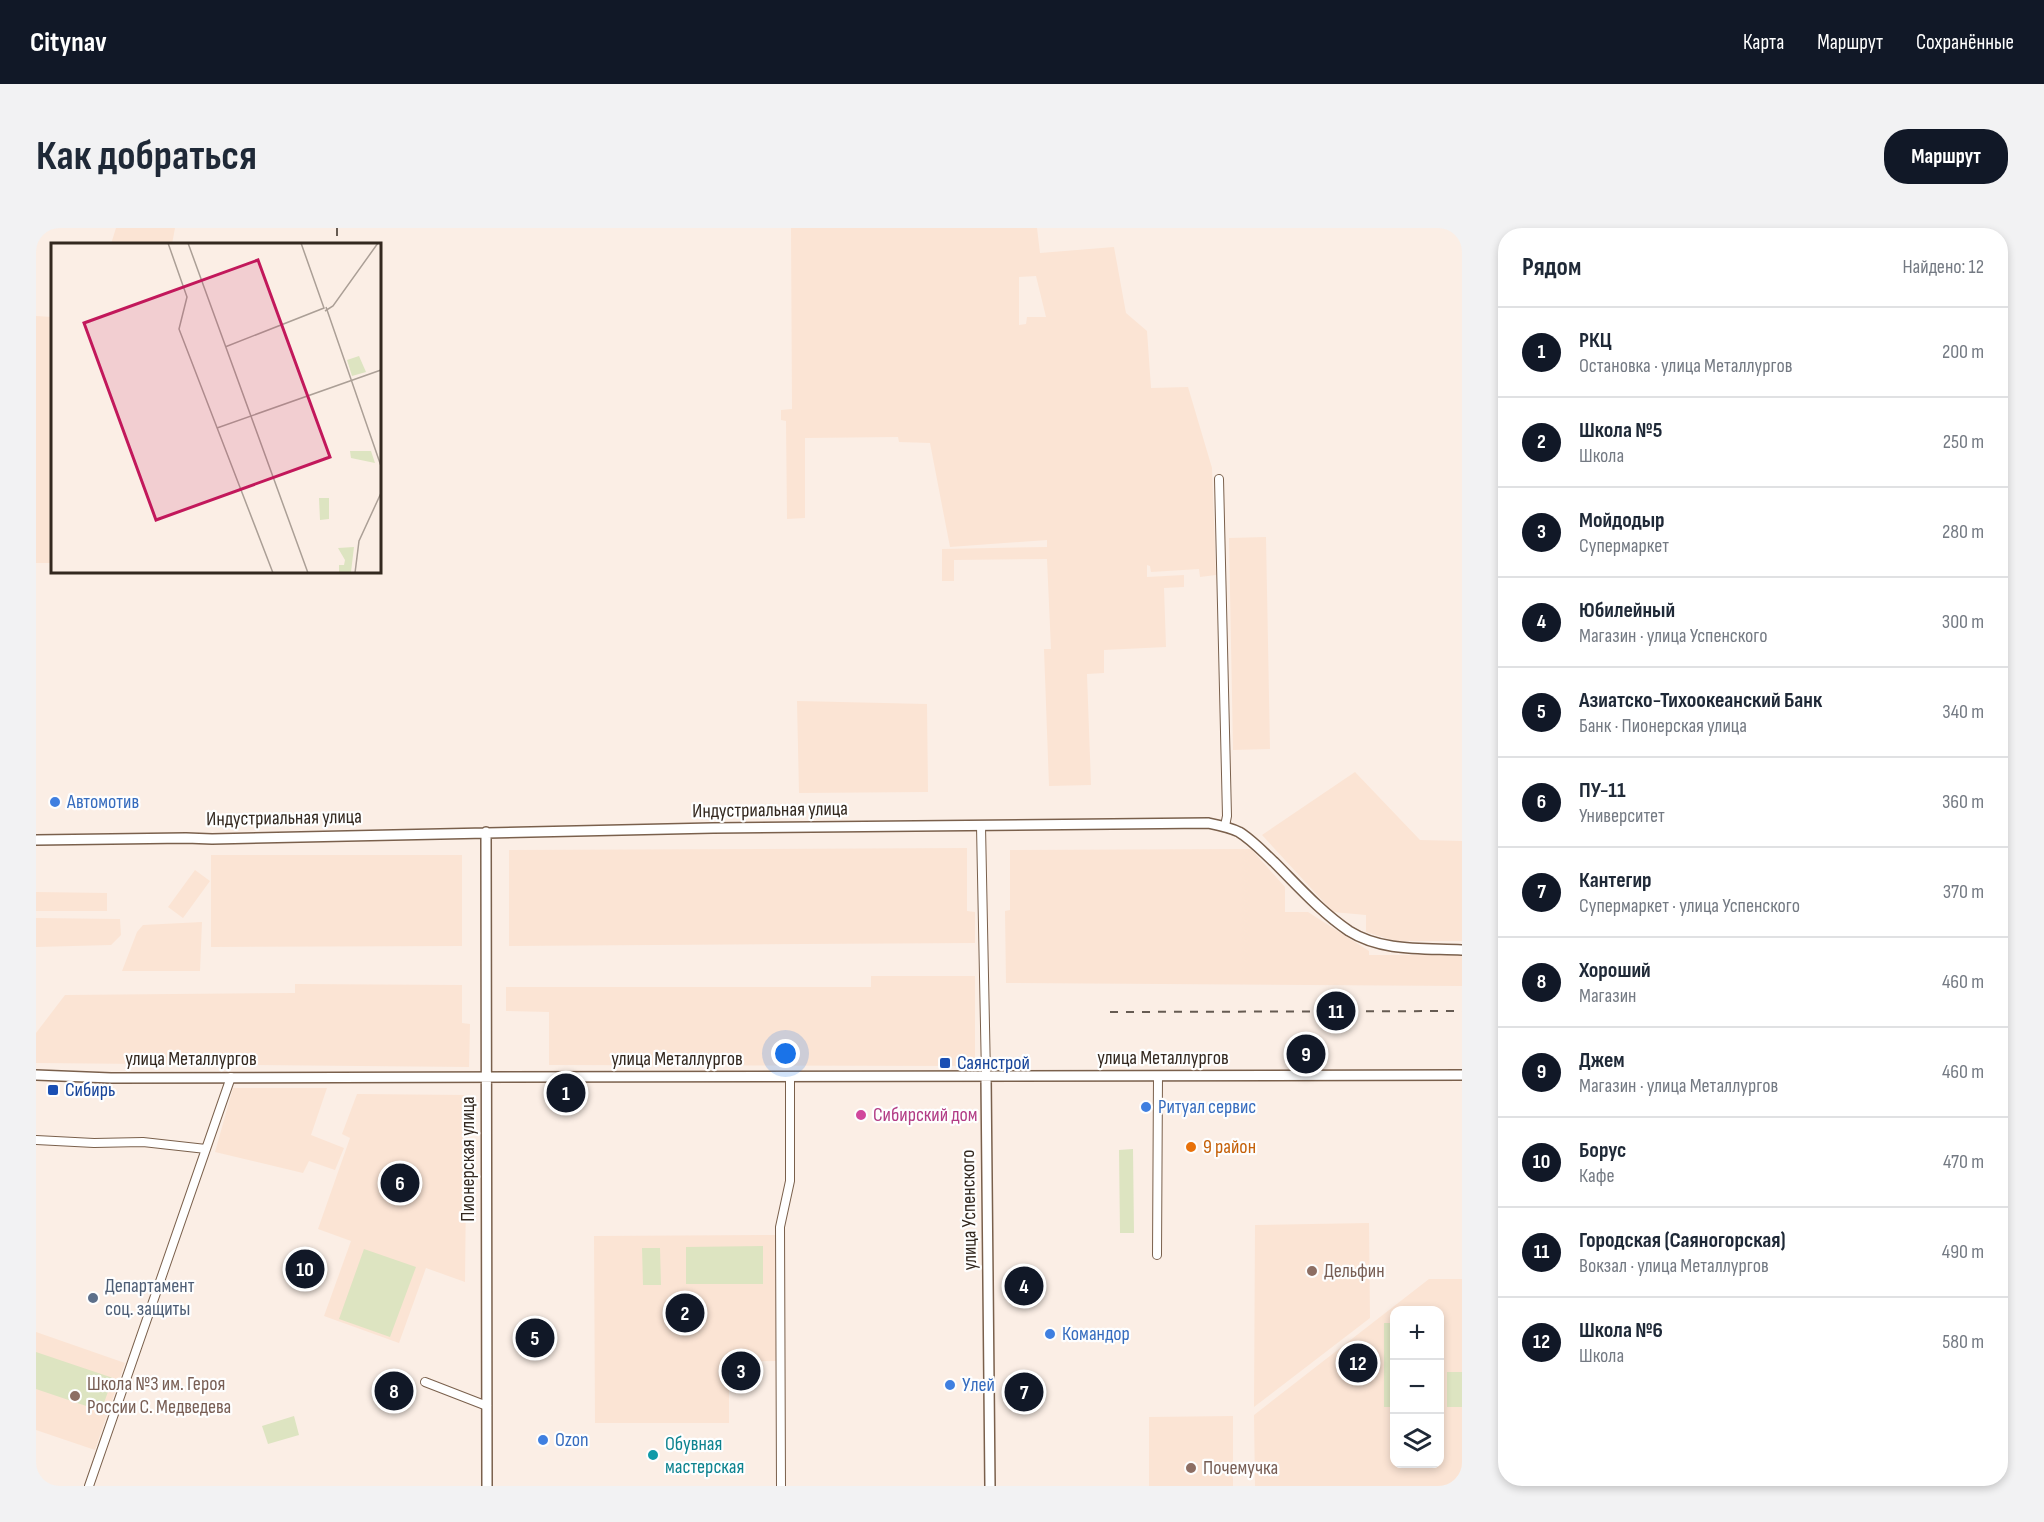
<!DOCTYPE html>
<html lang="ru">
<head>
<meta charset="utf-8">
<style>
	body { margin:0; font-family:"Sofia Sans Condensed",sans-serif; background:#f2f2f3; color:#1f2937 }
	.controls { position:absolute; right:18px; bottom:18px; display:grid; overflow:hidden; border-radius:12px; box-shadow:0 3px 9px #0003 }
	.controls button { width:54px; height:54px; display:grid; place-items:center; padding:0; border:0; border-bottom:2px solid #e0e1e3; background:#fff; color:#1f2937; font:30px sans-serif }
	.you { position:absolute; left:750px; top:826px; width:21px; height:21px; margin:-15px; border:4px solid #fff; border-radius:50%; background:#1a73e8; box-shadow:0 0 0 9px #1a73e833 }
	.badge { display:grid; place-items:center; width:39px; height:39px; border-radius:50%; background:#111827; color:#fff; font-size:20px; font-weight:700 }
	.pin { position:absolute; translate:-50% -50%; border:3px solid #fff; box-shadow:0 2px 6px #0006 }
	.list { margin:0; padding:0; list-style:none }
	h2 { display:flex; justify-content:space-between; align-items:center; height:78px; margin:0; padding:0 24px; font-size:26px }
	h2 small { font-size:20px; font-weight:400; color:#747a83 }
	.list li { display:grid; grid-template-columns:39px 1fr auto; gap:18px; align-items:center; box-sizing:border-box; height:90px; padding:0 24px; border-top:2px solid #e0e1e3 }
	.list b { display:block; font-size:22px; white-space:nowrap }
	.list p { margin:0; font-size:20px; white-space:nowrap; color:#747a83 }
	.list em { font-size:20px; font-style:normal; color:#747a83 }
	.icon { flex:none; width:33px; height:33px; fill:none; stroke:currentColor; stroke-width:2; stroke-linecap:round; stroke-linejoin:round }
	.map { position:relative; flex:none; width:1426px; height:1258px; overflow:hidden; border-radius:24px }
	header { display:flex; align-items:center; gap:36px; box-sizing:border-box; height:84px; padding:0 30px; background:#111827; color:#fff }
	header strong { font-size:28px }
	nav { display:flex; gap:33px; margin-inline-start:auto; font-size:21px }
	.intro { display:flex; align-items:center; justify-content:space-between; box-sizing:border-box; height:144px; padding:0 36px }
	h1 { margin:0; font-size:42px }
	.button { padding:15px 27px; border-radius:24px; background:#111827; color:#fff; font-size:21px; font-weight:700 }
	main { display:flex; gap:36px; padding:0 36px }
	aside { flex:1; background:#fff; border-radius:24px; box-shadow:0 3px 9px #0003 }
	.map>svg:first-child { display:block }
</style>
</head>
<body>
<header>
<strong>Citynav</strong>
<nav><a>Карта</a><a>Маршрут</a><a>Сохранённые</a></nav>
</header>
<div class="intro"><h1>Как добраться</h1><a class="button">Маршрут</a></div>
<main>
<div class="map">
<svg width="1426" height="1258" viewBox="0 0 1426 1258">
	<rect width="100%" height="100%" fill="#fbeee5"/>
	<!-- built -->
	<path fill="#fbe4d4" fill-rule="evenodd" d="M 80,0 L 139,0 L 136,16 L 75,16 Z
		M 755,0 L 1001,0 L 1004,25 L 1078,19 L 1090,85 L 1111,103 L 1115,160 L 1152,159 L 1176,240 L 1180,347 L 1164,349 L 1163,341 L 1115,344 L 1114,338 L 1111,337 L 1111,349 L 1148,347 L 1148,359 L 1128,360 L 1130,419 L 1068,422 L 1068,445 L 1051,446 L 1055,557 L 1013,558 L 1008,421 L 1015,421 L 1011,331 L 918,332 L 918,353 L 906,353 L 906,321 L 1011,319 L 1011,312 L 914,319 L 894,215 L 863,214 L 862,209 L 769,210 L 769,290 L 751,291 L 750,193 L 745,192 L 745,182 L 756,181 ZM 1000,48 L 1010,89 L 991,89 L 990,96 L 983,97 L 983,49 Z
		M 0,88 L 16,89 L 16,335 L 0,335 Z
		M 1230,309 L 1234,521 L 1197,522 L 1193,310 Z
		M 761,473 L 891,476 L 892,564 L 763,565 Z
		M 1319,544 L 1384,612 L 1426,613 L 1426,713 L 1359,713 L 1330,704 L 1330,687 L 1297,684 L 1226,607 Z
		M 931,620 L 931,683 L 939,684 L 939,715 L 473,718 L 473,622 Z
		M 1215,621 L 1249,659 L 1249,684 L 1272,684 L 1333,723 L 1333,727 L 1426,727 L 1426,758 L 970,755 L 969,683 L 974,682 L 974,622 Z
		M 175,627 L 426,627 L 426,718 L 175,719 Z
		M 159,642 L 174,653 L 147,690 L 132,679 Z
		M 0,664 L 71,665 L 71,683 L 0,683 Z
		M 0,690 L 84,691 L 85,707 L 75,717 L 0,719 Z
		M 166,694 L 164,743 L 86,743 L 101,704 L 107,697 Z
		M 835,748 L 939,748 L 939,838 L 513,837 L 513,784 L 470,783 L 470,759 L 835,759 Z
		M 259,756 L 426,757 L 426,795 L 434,796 L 433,839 L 0,835 L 0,805 L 29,767 L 259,765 Z
		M 197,860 L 291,860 L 275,907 L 308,920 L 299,942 L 273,933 L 267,945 L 179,924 Z
		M 321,866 L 431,867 L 429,1054 L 390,1040 L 363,1115 L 288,1088 L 315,1013 L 282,1001 L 314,910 L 306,906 Z
		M 1333,995 L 1334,1090 L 1218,1179 L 1219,997 Z
		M 739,1007 L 740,1133 L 693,1134 L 693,1195 L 559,1195 L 558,1008 Z
		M 1393,1051 L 1426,1051 L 1426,1258 L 1219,1258 L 1218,1187 ZM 1358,1082 L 1404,1082 L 1404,1236 L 1358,1236 Z
		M 0,1104 L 89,1135 L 59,1222 L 0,1202 Z
		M 1197,1188 L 1197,1258 L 1113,1258 L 1113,1189 Z"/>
	<!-- green -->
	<path fill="#dde4c1" d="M 1097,921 L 1098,1005 L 1084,1005 L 1083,922 Z
		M 727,1018 L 727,1056 L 650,1056 L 650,1019 Z
		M 606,1020 L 624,1020 L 625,1057 L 607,1057 Z
		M 328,1021 L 380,1039 L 354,1109 L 303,1091 Z
		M 1348,1095 L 1358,1095 L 1358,1179 L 1348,1179 Z
		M 0,1124 L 77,1150 L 65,1183 L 0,1161 Z
		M 1411,1144 L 1426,1144 L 1426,1179 L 1411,1179 Z
		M 258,1188 L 263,1207 L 232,1216 L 226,1198 Z"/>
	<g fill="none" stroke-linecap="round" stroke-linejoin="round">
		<defs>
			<path id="minor" d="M 1183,251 L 1191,588 L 1189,598
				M 945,598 L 950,848
				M 0,912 L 58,915 L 107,914 L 170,921
				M 1121,1027 L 1122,848
				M 389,1154 L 451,1178
				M 53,1258 L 195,849
				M 745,1258 L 744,999 L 754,953 L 754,848"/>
			<path id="tertiary" d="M 450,604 L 451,1258
				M 0,612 L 150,610 L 176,611 L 677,600 L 1172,595 C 1182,597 1193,599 1203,604 C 1215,611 1227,624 1238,634 C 1262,658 1285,684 1313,703 C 1346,724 1389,720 1426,722
				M 0,847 L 75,850 L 1426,847
				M 950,848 L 954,1258"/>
		</defs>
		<!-- minor casing -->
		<use href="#minor" stroke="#7a604c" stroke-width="10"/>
		<!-- tertiary casing -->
		<use href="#tertiary" stroke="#7a604c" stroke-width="12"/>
		<!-- minor -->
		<use href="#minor" stroke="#fff" stroke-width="8"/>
		<!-- tertiary -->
		<use href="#tertiary" stroke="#fff" stroke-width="9"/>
		<!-- rail -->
		<path stroke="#665b52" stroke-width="2" stroke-dasharray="8 8" stroke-linecap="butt" d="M 301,0 L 301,16
			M 1074,784 L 1426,783"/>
	</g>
	<!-- markers -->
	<g fill="#3f7fe0" stroke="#fefefe" stroke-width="2">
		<circle cx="19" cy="574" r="6"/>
		<circle cx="1110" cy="879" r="6"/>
		<circle cx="1014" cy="1106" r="6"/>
		<circle cx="914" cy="1157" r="6"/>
		<circle cx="507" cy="1212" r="6"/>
	</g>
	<g fill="#1a4fb4" stroke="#fefefe" stroke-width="2">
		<rect x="903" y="829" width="12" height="12" rx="3"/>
		<rect x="11" y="856" width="12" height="12" rx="3"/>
	</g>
	<circle fill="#d1479c" stroke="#fefefe" stroke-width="2" cx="825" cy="887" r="6"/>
	<circle fill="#e8710a" stroke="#fefefe" stroke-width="2" cx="1155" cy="919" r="6"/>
	<g fill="#8d6e63" stroke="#fefefe" stroke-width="2">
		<circle cx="1276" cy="1043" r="6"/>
		<circle cx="39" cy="1168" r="6"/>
		<circle cx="1155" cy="1240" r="6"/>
	</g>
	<circle fill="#5c6f8a" stroke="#fefefe" stroke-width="2" cx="57" cy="1070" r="6"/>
	<circle fill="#0f9aa8" stroke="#fefefe" stroke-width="2" cx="617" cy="1227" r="6"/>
	<g text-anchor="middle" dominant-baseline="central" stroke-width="4.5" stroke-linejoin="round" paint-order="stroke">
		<!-- shop labels -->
		<g font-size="20" fill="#366cbe" stroke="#fefefe" text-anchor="start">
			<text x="31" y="574">Автомотив</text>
			<text x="1122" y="879">Ритуал сервис</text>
			<text x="1026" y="1106">Командор</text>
			<text x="926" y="1157">Улей</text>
			<text x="519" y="1212">Ozon</text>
		</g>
		<!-- street labels -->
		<g font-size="20" fill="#33281f" stroke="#fefefe">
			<text transform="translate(734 582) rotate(-1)">Индустриальная улица</text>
			<text transform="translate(248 590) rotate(-1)">Индустриальная улица</text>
			<text x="1127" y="830">улица Металлургов</text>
			<text x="155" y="831">улица Металлургов</text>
			<text x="641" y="831">улица Металлургов</text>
			<text transform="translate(432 931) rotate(-90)">Пионерская улица</text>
			<text transform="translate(933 982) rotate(-91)">улица Успенского</text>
		</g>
		<!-- transit labels -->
		<g font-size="20" fill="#164399" stroke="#fefefe" text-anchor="start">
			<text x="921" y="835">Саянстрой</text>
			<text x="29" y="862">Сибирь</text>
		</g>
		<!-- hotel labels -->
		<g font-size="20" fill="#b23c85" stroke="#fefefe" text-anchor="start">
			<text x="837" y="887">Сибирский дом</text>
		</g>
		<!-- food labels -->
		<g font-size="20" fill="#c56008" stroke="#fefefe" text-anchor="start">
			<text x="1167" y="919">9 район</text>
		</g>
		<!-- education labels -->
		<g font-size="20" fill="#785e54" stroke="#fefefe" text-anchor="start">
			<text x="1288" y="1043">Дельфин</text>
			<text x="51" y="1156">Школа №3 им. Героя<tspan x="51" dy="23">России С. Медведева</tspan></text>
			<text x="1167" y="1240">Почемучка</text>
		</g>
		<!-- service labels -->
		<g font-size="20" fill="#4e5e75" stroke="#fefefe" text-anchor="start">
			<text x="69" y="1058">Департамент<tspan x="69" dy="23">соц. защиты</tspan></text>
		</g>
		<!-- culture labels -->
		<g font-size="20" fill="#0d838f" stroke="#fefefe" text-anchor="start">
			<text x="629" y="1216">Обувная<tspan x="629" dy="23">мастерская</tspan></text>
		</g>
	</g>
	<!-- overview -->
	<g transform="translate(15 15)">
		<rect width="330" height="330" fill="#fbeee5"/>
		<path d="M 308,113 L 315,129 L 301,133 L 296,117 ZM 299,208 L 320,208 L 324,220 L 300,215 ZM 268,255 L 278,255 L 278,276 L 269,277 ZM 303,304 L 300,329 L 288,330 L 288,322 L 293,322 L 294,317 L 287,305 Z" fill="#dde4c1"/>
		<path fill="none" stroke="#ab9f96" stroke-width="1.5" d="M 117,0 L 136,54 L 128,86 L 222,330M 137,0 L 257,330M 275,64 L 330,223M 274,68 L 282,63 L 327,0M 174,104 L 273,65 L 250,0M 166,185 L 330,127M 304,330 L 308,298 L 330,250"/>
		<path fill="#c2185b" fill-opacity="0.15" stroke="#c2185b" stroke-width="3" d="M 207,17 L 279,214 L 105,277 L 33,80 Z"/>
		<rect width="330" height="330" fill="none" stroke="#33281f" stroke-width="3"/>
	</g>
</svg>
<div class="controls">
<button>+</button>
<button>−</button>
<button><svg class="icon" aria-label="layers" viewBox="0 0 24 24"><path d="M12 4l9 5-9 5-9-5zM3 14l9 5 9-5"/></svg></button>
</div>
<div class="you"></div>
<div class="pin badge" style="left:530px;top:865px">1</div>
<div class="pin badge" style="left:649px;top:1085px">2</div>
<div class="pin badge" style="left:705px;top:1143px">3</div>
<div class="pin badge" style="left:988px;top:1058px">4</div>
<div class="pin badge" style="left:499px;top:1110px">5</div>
<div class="pin badge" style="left:364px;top:955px">6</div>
<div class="pin badge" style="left:988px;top:1164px">7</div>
<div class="pin badge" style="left:358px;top:1163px">8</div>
<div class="pin badge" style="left:1270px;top:826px">9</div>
<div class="pin badge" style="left:269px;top:1041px">10</div>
<div class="pin badge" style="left:1300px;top:783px">11</div>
<div class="pin badge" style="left:1322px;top:1135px">12</div>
</div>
<aside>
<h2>Рядом<small>Найдено: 12</small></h2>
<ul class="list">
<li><span class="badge">1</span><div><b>РКЦ</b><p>Остановка · улица Металлургов</p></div><em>200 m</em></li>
<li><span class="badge">2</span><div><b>Школа №5</b><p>Школа</p></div><em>250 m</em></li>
<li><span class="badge">3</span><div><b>Мойдодыр</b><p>Супермаркет</p></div><em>280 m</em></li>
<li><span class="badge">4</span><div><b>Юбилейный</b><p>Магазин · улица Успенского</p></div><em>300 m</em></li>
<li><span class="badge">5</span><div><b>Азиатско-Тихоокеанский Банк</b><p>Банк · Пионерская улица</p></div><em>340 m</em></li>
<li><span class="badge">6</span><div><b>ПУ-11</b><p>Университет</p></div><em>360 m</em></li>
<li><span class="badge">7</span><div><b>Кантегир</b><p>Супермаркет · улица Успенского</p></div><em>370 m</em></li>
<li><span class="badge">8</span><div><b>Хороший</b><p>Магазин</p></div><em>460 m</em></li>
<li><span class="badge">9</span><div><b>Джем</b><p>Магазин · улица Металлургов</p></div><em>460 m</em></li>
<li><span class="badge">10</span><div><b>Борус</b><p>Кафе</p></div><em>470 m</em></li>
<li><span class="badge">11</span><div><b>Городская (Саяногорская)</b><p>Вокзал · улица Металлургов</p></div><em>490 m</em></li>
<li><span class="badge">12</span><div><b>Школа №6</b><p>Школа</p></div><em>580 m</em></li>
</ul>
</aside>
</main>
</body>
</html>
